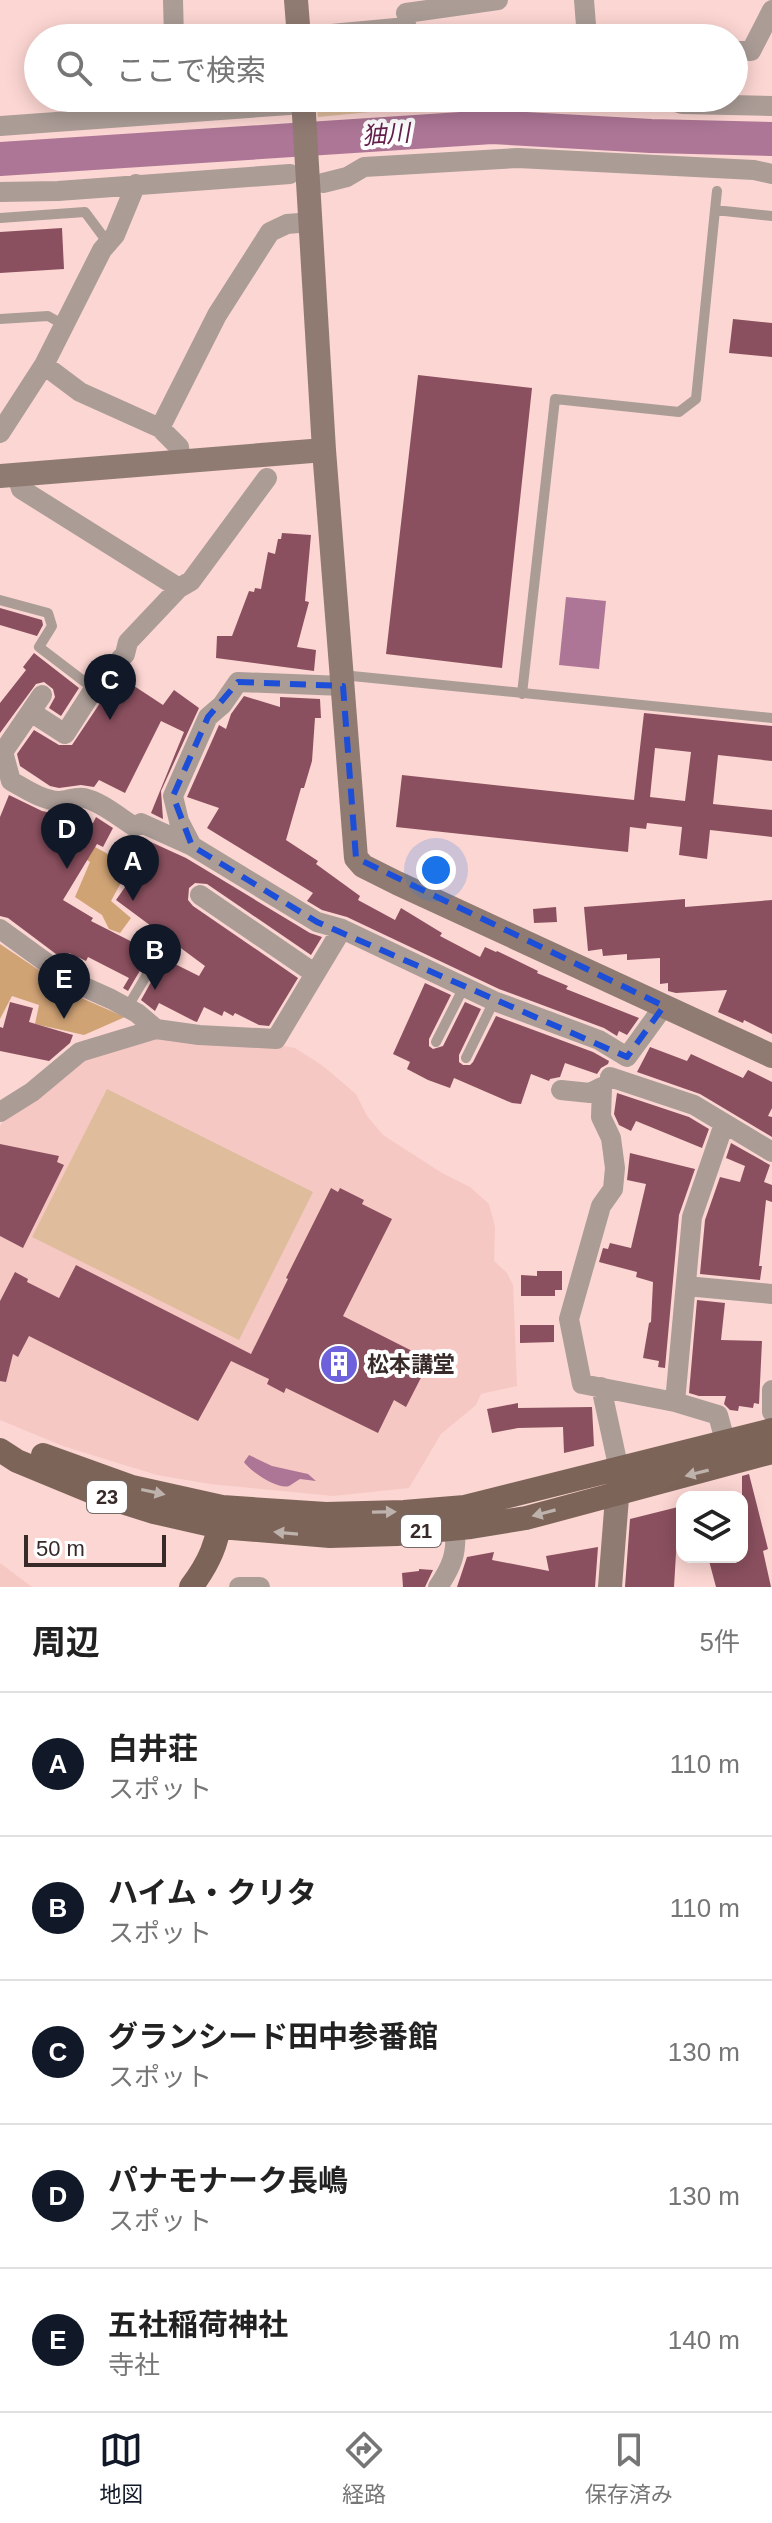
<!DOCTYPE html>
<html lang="ja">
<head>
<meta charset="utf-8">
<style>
	body { margin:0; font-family:Arial,"Noto Sans JP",sans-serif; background:#f2f2f2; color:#222 }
	.controls { position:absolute; right:24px; bottom:24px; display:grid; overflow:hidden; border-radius:16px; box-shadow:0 4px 20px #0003 }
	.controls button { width:72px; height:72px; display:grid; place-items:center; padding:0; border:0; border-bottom:2px solid #e0e0e0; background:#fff; color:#222; font:40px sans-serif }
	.scale { position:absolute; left:24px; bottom:20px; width:142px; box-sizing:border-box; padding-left:8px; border:4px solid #382a28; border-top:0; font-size:22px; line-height:28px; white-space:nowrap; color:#382a28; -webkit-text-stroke:6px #fff; paint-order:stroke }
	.you { position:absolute; left:436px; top:870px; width:28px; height:28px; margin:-20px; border:6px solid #fff; border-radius:50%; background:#1a73e8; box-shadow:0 0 0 12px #1a73e833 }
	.badge { display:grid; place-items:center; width:52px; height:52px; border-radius:50%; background:#111827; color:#fff; font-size:26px; font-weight:700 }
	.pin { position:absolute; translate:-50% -66px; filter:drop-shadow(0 2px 4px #0008) }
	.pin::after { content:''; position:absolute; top:42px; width:28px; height:24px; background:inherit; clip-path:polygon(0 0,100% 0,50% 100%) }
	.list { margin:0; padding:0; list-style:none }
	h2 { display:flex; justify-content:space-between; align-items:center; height:104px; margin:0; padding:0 32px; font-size:34px }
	h2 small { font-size:26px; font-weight:400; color:#767676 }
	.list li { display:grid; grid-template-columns:52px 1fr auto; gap:24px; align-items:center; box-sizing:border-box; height:144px; padding:0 32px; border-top:2px solid #e0e0e0 }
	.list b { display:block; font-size:30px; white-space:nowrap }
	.list p { margin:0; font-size:26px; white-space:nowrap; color:#767676 }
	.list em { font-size:26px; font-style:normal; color:#767676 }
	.icon { flex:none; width:44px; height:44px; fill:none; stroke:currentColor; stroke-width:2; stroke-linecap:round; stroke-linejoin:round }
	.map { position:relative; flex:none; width:772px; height:1587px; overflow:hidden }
	.search { position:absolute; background:#fff; box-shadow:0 4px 20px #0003; left:24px; right:24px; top:24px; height:88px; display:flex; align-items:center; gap:20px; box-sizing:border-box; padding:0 28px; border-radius:44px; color:#767676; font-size:30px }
	.sheet { height:824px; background:#fff }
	nav { display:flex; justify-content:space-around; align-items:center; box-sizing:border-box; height:112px; border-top:2px solid #e0e0e0; background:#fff; font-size:22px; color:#767676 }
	nav a { display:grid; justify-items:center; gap:4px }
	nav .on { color:#111827 }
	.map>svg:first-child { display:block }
</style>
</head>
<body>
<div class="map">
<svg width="772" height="1587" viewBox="0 0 772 1587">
	<rect width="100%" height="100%" fill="#fcd6d2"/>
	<!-- built -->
	<path fill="#f6c8c3" d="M 163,1036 L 267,1043 L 295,1048 L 323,1066 L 356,1094 L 367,1116 L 383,1135 L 442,1173 L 470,1187 L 489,1204 L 495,1227 L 494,1261 L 507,1273 L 513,1285 L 517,1386 L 481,1394 L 476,1405 L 441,1434 L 409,1488 L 333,1496 L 210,1484 L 157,1475 L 63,1446 L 0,1420 L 0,1126 L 5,1118 L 86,1057 Z
		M 0,1563 L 32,1587 L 0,1587 Z"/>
	<!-- green -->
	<path fill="#dfbd9c" d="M 316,98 L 400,98 L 401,109 L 318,117 Z
		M 107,1089 L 313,1192 L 239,1340 L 32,1237 Z"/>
	<!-- forest -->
	<path fill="#d0a375" d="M 62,829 L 130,866 L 111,901 L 131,918 L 120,933 L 109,929 L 102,915 L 75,897 L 90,862 L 57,839 Z
		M 0,944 L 79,997 L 125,1017 L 84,1035 L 35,1024 L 39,1005 L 12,996 L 0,1019 Z"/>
	<!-- water -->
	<path fill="#ad7696" d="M 566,597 L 606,601 L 599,669 L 559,665 Z
		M 249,1455 L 272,1466 L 308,1474 L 316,1481 L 300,1479 C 296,1481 293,1484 289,1486 C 278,1490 250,1471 244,1462 Z"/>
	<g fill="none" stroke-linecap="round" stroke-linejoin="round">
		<!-- river -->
		<path stroke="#ad7696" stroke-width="34" d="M 0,159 L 492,127 L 651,136 L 772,139"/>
	</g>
	<!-- building -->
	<path fill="#8b505f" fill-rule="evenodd" d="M 62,228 L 64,269 L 0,273 L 0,232 Z
		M 733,319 L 772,323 L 772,357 L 729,353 Z
		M 418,375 L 532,388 L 502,668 L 386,654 Z
		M 282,533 L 311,535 L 305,601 L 309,602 L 297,647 L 316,650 L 314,671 L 216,658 L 217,636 L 232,636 L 249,591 L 254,592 L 255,588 L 261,589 L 268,552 L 275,554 L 278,539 L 281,539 Z
		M 0,608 L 42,620 L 43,625 L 37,636 L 0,625 Z
		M 34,653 L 79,688 L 61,716 L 49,708 L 55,697 L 53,689 L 44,682 L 36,684 L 0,733 L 0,703 L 26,670 L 23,667 Z
		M 122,678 L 163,705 L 174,690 L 199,708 L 161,791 L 163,819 L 151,813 L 184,732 L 161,721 L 125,793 L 99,780 L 94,787 L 81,785 L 59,788 L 50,786 L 20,766 L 17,754 L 34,730 L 59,745 L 72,745 L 102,700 L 105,702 Z
		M 244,696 L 280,707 L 280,697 L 320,699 L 321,718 L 315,718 L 312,761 L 304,788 L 301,788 L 286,840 L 318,861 L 316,864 L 360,896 L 358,900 L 395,920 L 401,908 L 442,933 L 440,936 L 480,957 L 485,947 L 496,952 L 497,951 L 538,971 L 537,973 L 568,986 L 566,989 L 639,1018 L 627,1035 L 619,1031 L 617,1036 L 604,1028 L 499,989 L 347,917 L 322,910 L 307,901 L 313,893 L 207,828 L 219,808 L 187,797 L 219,725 L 226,729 L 231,714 Z
		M 644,713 L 772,726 L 772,761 L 718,755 L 713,804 L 772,810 L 772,837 L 710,830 L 707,859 L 679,855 L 682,827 L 647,823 L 646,829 L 630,827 L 628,852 L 396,827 L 402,775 L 634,800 ZM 655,748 L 691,752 L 685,801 L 650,797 Z
		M 9,795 L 42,811 L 57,814 L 68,813 L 93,823 L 96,817 L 113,828 L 103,847 L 97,844 L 63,900 L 93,918 L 91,921 L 148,950 L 139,954 L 138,960 L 142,967 L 128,991 L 123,988 L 129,978 L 88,957 L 86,961 L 69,953 L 64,960 L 8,918 L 0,916 L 0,817 Z
		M 142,838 L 186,858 L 310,933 L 322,937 L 311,955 L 207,884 L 195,883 L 189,888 L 188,900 L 193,906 L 298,978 L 269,1026 L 259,1025 L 235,1013 L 233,1016 L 224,1011 L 222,1016 L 204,1007 L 197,1022 L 194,1021 L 159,1003 L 155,1011 L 141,1000 L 160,966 L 151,952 L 199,976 L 205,966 L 116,900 L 130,880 L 126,878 L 141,853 L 134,850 L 139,839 Z
		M 685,899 L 685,907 L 772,900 L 772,1034 L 744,1020 L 743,1023 L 718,1012 L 727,990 L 676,993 L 668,991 L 668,983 L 660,984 L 660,958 L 627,960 L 627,954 L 603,956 L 602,949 L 588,951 L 584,907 Z
		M 556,907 L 557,922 L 534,923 L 533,909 Z
		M 425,983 L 451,995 L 429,1039 L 429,1046 L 433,1049 L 443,1046 L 465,1002 L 481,1009 L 459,1055 L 459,1062 L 463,1065 L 470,1065 L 473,1062 L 496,1016 L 593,1052 L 609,1061 L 608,1064 L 601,1068 L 597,1074 L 565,1063 L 560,1077 L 550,1079 L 549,1081 L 531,1074 L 521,1104 L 512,1103 L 454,1078 L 450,1088 L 428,1080 L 407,1069 L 410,1062 L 393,1054 Z
		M 10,1002 L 33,1008 L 29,1022 L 73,1035 L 70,1043 L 49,1061 L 0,1051 L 0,1027 L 3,1028 Z
		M 650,1047 L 687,1061 L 691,1054 L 743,1078 L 748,1070 L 772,1082 L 772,1108 L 768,1116 L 772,1117 L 772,1137 L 700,1094 L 637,1072 Z
		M 617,1093 L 689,1117 L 709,1129 L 702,1148 L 636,1121 L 631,1131 L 619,1125 L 614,1114 Z
		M 731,1143 L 770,1165 L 764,1182 L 772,1185 L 772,1202 L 766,1200 L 759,1266 L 762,1266 L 760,1280 L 700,1274 L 705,1220 L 720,1177 L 740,1182 L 745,1166 L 726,1158 Z
		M 0,1144 L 59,1156 L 57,1162 L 64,1165 L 23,1248 L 0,1236 Z
		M 630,1153 L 695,1169 L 679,1215 L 665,1368 L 658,1367 L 659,1361 L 643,1358 L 649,1323 L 651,1322 L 653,1282 L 636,1277 L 637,1272 L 599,1262 L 603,1248 L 608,1249 L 610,1243 L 631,1248 L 646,1184 L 627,1180 Z
		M 331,1188 L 338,1192 L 340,1188 L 364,1200 L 362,1204 L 392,1219 L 343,1316 L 430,1360 L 406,1407 L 394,1400 L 378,1433 L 286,1388 L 284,1393 L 267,1384 L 269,1379 L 231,1361 L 198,1421 L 29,1336 L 18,1357 L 13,1354 L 6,1382 L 0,1381 L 0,1301 L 15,1272 L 28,1279 L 27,1282 L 59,1298 L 76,1265 L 251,1354 L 288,1279 L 286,1278 Z
		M 537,1271 L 562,1271 L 562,1290 L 555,1290 L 555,1296 L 521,1296 L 521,1275 L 537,1276 Z
		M 697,1300 L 725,1303 L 721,1340 L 762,1341 L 759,1404 L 754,1403 L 753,1408 L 739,1406 L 738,1411 L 730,1410 L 724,1404 L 726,1396 L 699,1396 L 689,1393 Z
		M 520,1325 L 554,1325 L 554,1342 L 520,1343 Z
		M 518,1403 L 518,1408 L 592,1407 L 594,1446 L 564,1453 L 563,1427 L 518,1428 L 492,1433 L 487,1409 Z
		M 749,1474 L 768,1549 L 763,1551 L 771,1587 L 716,1587 L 708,1557 L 742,1557 L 742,1476 Z
		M 682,1506 L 682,1537 L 677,1537 L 674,1587 L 625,1587 L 630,1519 Z
		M 598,1547 L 595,1587 L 457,1587 L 467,1557 L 494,1552 L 492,1560 L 549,1571 L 546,1556 Z
		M 419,1569 L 433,1570 L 425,1587 L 403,1587 L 402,1573 L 419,1571 Z"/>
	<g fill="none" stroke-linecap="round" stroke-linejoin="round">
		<!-- lane -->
		<path stroke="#ab9c96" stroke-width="10" d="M 715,210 L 717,191
			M 0,218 L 85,212 L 108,243
			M 0,319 L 48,316 L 66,326
			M 0,600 L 48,613 L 52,626 L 39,647 L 94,689
			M 342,675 L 772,718
			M 522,694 L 555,399 L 679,412 L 696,399 L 715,210 L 772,216
			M 127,1008 L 152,966 L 146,958
			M 436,1042 L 464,987
			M 466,1058 L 494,1001"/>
		<!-- street -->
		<path stroke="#ab9c96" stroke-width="20" d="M 173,0 L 174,38
			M 584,0 L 587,38
			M 406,13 L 498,0
			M 299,37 L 407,27
			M 734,51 L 751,51 L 772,10
			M 604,98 L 673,101 L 682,104 L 772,106
			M 0,126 L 303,104
			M 323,183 L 347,177 L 364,167 L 518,158 L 754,170 L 772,174
			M 0,192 L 58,191 L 290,174
			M 44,365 L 80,392 L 160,428 L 179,447 L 181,462
			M 160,428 L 217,315 L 270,232 L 287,224 L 311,222
			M 0,433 L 44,365 L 102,250 L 115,235 L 136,184
			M 17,475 L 21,489 L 179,588
			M 343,686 L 238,682 L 222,705 L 208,717 L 173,796 L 179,821 L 192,846 L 317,922 L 342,929 L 494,1001 L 599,1040 L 627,1057 L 664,1006
			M 42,695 L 3,752 L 11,781 C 26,789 41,800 59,801 C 68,801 75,796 84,798 C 102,802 120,818 135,827 L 141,823 L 192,846
			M 31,712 L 65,734 L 94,689 L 125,654 L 128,642 L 179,588 L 191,581 L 267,478
			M 200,895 L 314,973
			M 0,929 L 73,982 L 111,999 L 137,1013 L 156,1029
			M 610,1077 L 694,1105 L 772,1152
			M 561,1090 L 590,1093 L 602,1087 L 601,1117 L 611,1138 L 615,1168 L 613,1189 L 601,1206 L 569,1319 L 582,1384 L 675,1402 L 718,1415 L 729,1455
			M 0,1112 L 32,1092 L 80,1052 L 156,1029 L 199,1035 L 276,1039 L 342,929
			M 686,1286 L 772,1294
			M 601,1387 L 619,1470
			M 772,1390 L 772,1412
			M 675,1402 L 692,1217 L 724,1124
			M 239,1587 L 260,1587
			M 438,1587 C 452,1566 457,1554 455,1528"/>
		<!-- secondary -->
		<path stroke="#907b72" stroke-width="24" d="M 296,0 L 299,38
			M 303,98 L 324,450 L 356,858 L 363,866 L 397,883 L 772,1056
			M 0,476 L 324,450
			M 610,1587 L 619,1472"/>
		<!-- primary -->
		<path stroke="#7d6459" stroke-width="24" d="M 0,1450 L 17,1461 L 97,1494 L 154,1512 L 220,1527 L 330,1536 L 397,1534 L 471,1527 L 526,1518 L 772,1452
			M 43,1455 L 132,1487 L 222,1507 L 326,1514 L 404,1512 L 465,1507 L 772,1430
			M 191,1587 C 209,1563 218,1543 221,1513"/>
	</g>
	<!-- one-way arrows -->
	<defs><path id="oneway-solid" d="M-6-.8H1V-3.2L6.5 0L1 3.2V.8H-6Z" transform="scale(2)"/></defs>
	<g fill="#beb2ac">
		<use href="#oneway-solid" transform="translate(697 1473) rotate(166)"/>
		<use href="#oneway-solid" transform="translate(153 1492) rotate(12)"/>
		<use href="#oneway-solid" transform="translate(384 1512) rotate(-1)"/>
		<use href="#oneway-solid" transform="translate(544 1513) rotate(165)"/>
		<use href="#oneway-solid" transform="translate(286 1533) rotate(-175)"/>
	</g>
	<!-- marked area -->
	<path fill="none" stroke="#1d4ed8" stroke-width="6" stroke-dasharray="16 10" stroke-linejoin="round" d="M 238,682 L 343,686 L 356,858 L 664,1006 L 627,1057 L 317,922 L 192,846 L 173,796 L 208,717 Z"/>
	<!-- icons -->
	<defs>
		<symbol id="building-disc" viewBox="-11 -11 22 22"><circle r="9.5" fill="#6d62dc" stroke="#fff"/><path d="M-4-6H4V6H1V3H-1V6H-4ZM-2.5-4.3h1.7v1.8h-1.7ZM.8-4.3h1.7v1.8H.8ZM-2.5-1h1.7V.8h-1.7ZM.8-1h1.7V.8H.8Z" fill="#fff"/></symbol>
	</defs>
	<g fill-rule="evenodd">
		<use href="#building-disc" x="317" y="1342" width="44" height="44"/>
	</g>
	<g text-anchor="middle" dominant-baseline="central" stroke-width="8" stroke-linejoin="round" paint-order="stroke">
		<!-- shield labels -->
		<g fill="#fff" stroke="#746a68" stroke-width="2">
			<rect x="87" y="1481" width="40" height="32" rx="6"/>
			<rect x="401" y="1515" width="40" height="32" rx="6"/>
		</g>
		<g font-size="20" font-weight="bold" fill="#382a28">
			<text x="107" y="1497">23</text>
			<text x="421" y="1531">21</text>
		</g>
		<!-- poi labels -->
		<g font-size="22" font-weight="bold" fill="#382a28" stroke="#fff" text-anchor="start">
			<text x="367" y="1364">松本講堂</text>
		</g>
		<!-- water labels -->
		<g font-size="24" font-style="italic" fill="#64214c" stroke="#fff">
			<text transform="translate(386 134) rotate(-4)">㹨川</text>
		</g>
	</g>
</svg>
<div class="controls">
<button><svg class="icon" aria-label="layers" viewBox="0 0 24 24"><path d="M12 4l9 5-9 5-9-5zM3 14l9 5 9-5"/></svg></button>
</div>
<div class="scale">50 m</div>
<div class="you"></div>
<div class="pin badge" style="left:133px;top:901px">A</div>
<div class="pin badge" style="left:155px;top:990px">B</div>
<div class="pin badge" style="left:110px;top:720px">C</div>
<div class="pin badge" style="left:67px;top:869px">D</div>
<div class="pin badge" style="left:64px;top:1019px">E</div>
<div class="search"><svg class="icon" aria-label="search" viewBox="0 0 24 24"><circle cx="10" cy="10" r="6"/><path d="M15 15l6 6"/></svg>ここで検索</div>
</div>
<section class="sheet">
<h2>周辺<small>5件</small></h2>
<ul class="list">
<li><span class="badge">A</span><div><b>白井荘</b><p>スポット</p></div><em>110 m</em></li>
<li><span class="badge">B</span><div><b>ハイム・クリタ</b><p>スポット</p></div><em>110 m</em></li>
<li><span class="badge">C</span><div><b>グランシード田中参番館</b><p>スポット</p></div><em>130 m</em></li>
<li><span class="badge">D</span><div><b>パナモナーク長嶋</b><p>スポット</p></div><em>130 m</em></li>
<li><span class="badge">E</span><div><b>五社稲荷神社</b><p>寺社</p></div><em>140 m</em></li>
</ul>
</section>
<nav>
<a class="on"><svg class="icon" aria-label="map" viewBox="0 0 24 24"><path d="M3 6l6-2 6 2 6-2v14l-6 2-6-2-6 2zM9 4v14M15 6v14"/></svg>地図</a>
<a><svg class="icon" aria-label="directions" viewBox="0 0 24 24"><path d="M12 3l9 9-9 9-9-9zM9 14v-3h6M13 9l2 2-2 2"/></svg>経路</a>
<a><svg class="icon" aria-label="saved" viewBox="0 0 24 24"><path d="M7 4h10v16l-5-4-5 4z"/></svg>保存済み</a>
</nav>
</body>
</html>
